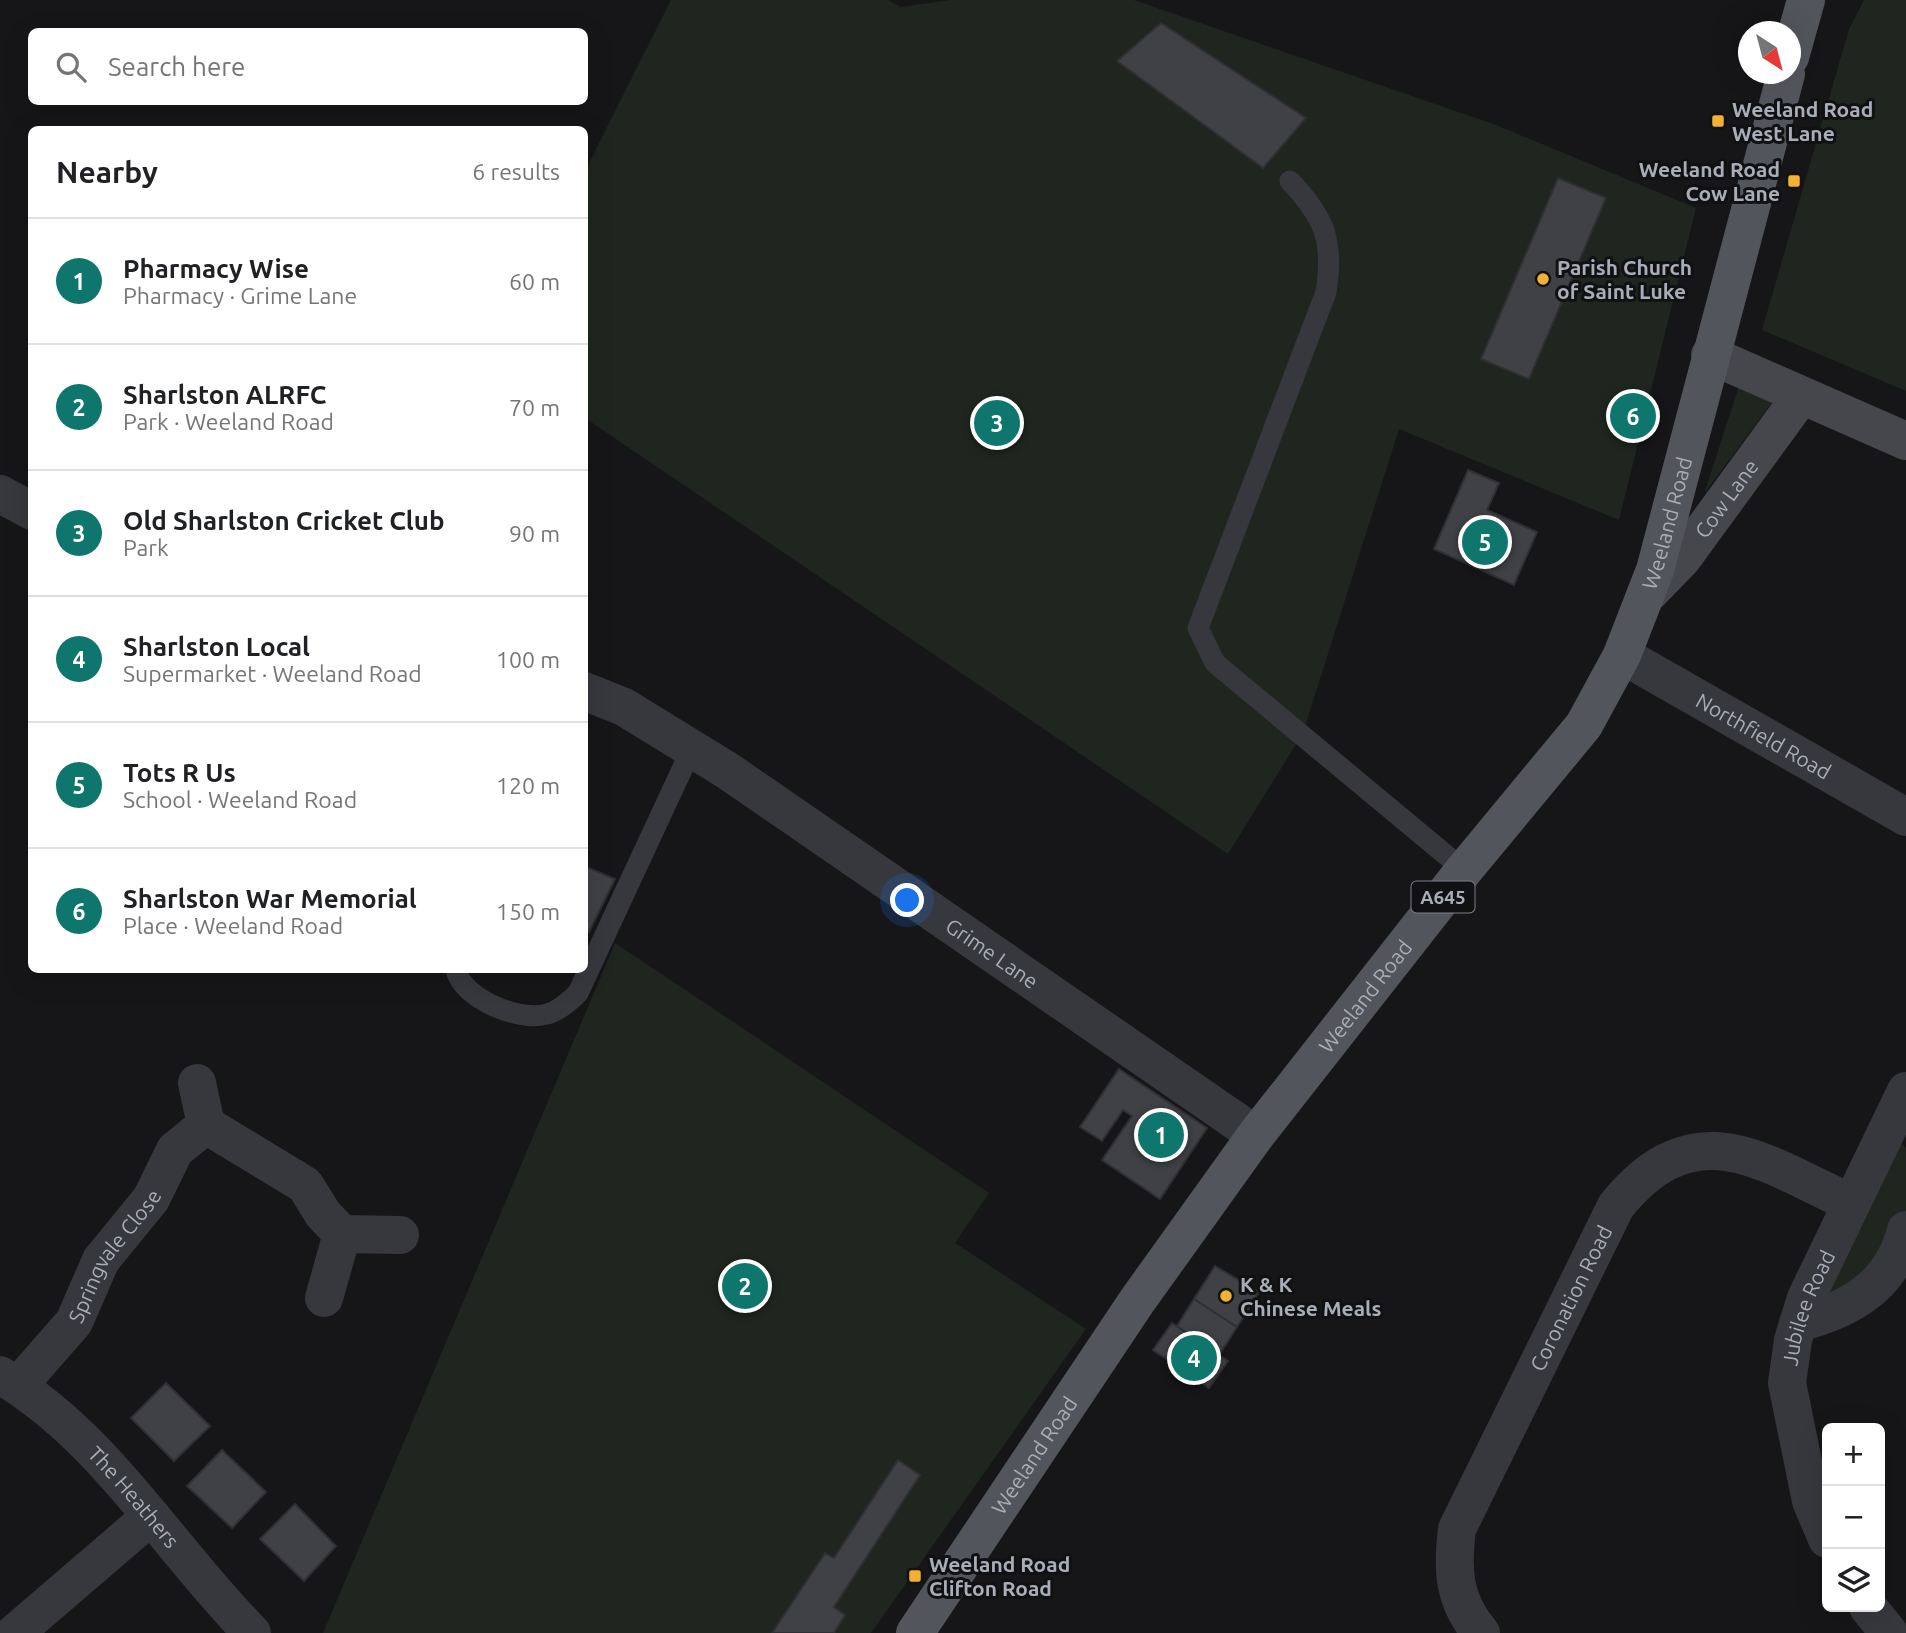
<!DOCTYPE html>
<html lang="en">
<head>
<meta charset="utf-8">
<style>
	body { margin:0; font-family:Ubuntu,sans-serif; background:#f2f2f2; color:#202124 }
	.controls { position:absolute; right:21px; bottom:21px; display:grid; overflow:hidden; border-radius:10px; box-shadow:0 7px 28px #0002 }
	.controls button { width:63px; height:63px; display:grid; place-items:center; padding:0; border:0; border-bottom:2px solid #e0e0e0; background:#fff; color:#202124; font:35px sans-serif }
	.compass { position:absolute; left:1738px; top:21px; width:63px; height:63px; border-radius:50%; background:#fff; box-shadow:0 7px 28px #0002; rotate:144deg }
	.you { position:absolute; left:908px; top:901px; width:24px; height:24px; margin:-18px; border:5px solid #fff; border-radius:50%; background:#1a73e8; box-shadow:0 0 0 10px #1a73e833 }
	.badge { display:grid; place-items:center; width:46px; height:46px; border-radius:50%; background:#0f766e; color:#fff; font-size:23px; font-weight:700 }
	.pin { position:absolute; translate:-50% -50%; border:4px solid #fff; box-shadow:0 2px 7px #0006 }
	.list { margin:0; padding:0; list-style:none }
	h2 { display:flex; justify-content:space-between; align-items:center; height:91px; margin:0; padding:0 28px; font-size:30px }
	h2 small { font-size:23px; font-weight:400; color:#757577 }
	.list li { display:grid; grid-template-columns:46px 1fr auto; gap:21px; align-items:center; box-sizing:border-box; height:126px; padding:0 28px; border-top:2px solid #e0e0e0 }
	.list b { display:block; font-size:26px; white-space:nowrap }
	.list p { margin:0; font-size:23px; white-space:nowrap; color:#757577 }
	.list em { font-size:23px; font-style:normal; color:#757577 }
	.icon { flex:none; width:38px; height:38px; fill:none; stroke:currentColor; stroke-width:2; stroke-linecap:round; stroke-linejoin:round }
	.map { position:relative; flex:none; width:1906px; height:1633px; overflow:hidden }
	.search { position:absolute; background:#fff; box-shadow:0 7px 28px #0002; left:28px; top:28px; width:560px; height:77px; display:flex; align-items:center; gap:18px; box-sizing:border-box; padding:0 24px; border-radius:10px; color:#757577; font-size:26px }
	.panel { position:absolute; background:#fff; box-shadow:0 7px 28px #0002; left:28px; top:126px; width:560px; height:847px; border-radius:10px }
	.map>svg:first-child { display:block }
</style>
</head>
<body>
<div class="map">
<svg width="1906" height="1633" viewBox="0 0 1906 1633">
	<rect width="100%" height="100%" fill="#161618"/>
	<!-- green -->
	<path fill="#1e261f" d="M 671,0 L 888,0 L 901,7 L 950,0 L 1134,0 L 1496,125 L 1696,208 L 1619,520 L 1399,429 L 1303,733 L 1228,854 L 585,418 L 584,173 Z
		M 1864,0 L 1906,0 L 1906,391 L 1762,330 L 1849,29 Z
		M 1739,386 L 1776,397 L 1704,494 Z
		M 615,943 L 989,1193 L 955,1243 L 1086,1329 L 871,1633 L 323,1633 Z
		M 1886,1128 L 1906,1148 L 1906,1230 L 1866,1296 L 1806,1298 Z"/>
	<!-- building -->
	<path fill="#404145" stroke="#303034" stroke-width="2" d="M 1161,23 L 1306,118 L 1263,168 L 1117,61 Z
		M 1558,178 L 1606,198 L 1529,379 L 1481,359 Z
		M 1468,470 L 1499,483 L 1487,510 L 1537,532 L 1514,585 L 1434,549 Z
		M 584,866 L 615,879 L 589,932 L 584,930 Z
		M 1119,1069 L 1207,1128 L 1160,1199 L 1102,1160 L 1132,1116 L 1123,1110 L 1102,1141 L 1080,1127 Z
		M 1215,1266 L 1259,1292 L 1237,1327 L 1194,1299 Z
		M 1194,1299 L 1237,1327 L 1219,1355 L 1177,1326 Z
		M 1172,1323 L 1228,1361 L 1209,1388 L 1153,1350 Z
		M 166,1383 L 210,1426 L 174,1461 L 131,1418 Z
		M 222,1450 L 266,1492 L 232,1528 L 187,1486 Z
		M 898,1460 L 920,1475 L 834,1607 L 845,1615 L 834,1633 L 772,1633 L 825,1553 L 834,1558 Z
		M 295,1504 L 336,1546 L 304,1581 L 260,1539 Z"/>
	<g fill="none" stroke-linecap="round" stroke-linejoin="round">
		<!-- lane -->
		<path stroke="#37383d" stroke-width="21" d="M 1290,181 C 1325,218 1334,241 1326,292 L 1198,628 L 1215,663 L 1464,870
			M 456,970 C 463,999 519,1022 547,1014 C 559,1011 570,1001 578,993 L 692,748"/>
		<!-- street -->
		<g stroke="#37383d" stroke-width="38">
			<path d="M 0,494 L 32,511"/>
			<path id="s1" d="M 1622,655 L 1906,817"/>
			<path id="s2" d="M 584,691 L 624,707 L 728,771 L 1256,1135"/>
			<path d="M 206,1125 L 305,1185 L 323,1214 L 342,1234 L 400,1235"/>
			<path d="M 324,1298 L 342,1234"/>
			<path d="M 1798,1323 C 1850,1310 1892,1286 1906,1230"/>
			<path id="s3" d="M 0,1375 C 105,1437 168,1548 252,1633"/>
			<path id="s4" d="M 18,1386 L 74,1322 L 101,1260 L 151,1199 L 175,1150 L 206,1125 L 197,1083"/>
			<path id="s5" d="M 1827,1539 L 1811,1501 L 1787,1383 L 1793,1340 L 1806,1298 L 1906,1091"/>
			<path d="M 1868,1607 L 1889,1633"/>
			<path d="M 15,1633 L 151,1516"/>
			<path id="s6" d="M 1481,1633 C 1453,1601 1452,1569 1457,1529 L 1616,1206 C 1694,1110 1760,1160 1850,1203"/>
		</g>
		<!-- secondary -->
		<g stroke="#45474d" stroke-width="38">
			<path d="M 1710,355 L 1906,441"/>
			<path id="s7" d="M 1645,597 L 1682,559 L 1801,396"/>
		</g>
		<!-- primary -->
		<g stroke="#53555c" stroke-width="38">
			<path d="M 1790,57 L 1806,0"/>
			<path id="s8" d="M 915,1633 L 1137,1301 L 1256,1135 L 1464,870 L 1584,725 L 1622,655 L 1655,570 L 1786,74"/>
		</g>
	</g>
	<!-- markers -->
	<g fill="#f2b134" stroke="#111113" stroke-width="2.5">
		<rect x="1711" y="114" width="14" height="14" rx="3.5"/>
		<rect x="1787" y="174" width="14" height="14" rx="3.5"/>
		<circle cx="1543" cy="279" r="7"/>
		<circle cx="1226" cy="1296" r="7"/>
		<rect x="908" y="1569" width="14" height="14" rx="3.5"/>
	</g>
	<g text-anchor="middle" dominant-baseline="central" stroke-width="6" stroke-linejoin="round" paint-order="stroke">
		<!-- shield labels -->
		<rect fill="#111113" stroke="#7b7e86" stroke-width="2" x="1411.5" y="881.5" width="63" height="31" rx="5"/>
		<g font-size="19" font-weight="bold" fill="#a8adb8">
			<text x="1443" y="897">A645</text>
		</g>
		<!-- poi labels -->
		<g font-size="21" font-weight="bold" fill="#a8adb8" stroke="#111113" text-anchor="start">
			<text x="1732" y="109">Weeland Road<tspan x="1732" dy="24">West Lane</tspan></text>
			<text x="1780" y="169" text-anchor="end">Weeland Road<tspan x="1780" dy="24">Cow Lane</tspan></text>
			<text x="1557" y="267">Parish Church<tspan x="1557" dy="24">of Saint Luke</tspan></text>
			<text x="1240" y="1284">K &amp; K<tspan x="1240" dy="24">Chinese Meals</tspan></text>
			<text x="929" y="1564">Weeland Road<tspan x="929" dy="24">Clifton Road</tspan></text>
		</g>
		<!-- street labels -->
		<g font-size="21" fill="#a8adb8" stroke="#111113">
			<text stroke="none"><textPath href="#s7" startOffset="128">Cow Lane</textPath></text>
			<text stroke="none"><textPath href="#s8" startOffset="1348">Weeland Road</textPath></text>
			<text stroke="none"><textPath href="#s1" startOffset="163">Northfield Road</textPath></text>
			<text stroke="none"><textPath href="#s2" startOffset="486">Grime Lane</textPath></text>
			<text stroke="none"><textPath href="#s8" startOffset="780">Weeland Road</textPath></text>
			<text stroke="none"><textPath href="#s4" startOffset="163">Springvale Close</textPath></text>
			<text stroke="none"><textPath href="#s6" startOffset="368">Coronation Road</textPath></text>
			<text stroke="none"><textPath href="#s5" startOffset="240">Jubilee Road</textPath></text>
			<text stroke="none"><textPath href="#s8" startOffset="214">Weeland Road</textPath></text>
			<text stroke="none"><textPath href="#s3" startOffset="182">The Heathers</textPath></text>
		</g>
	</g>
</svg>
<div class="controls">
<button>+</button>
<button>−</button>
<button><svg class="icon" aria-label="layers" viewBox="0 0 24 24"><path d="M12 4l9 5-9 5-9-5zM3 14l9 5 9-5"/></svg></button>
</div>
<svg class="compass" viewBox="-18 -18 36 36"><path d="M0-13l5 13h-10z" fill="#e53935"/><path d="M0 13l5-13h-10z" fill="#757577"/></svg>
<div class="you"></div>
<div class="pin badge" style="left:1161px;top:1135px">1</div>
<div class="pin badge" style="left:745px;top:1286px">2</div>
<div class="pin badge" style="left:997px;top:423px">3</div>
<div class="pin badge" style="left:1194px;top:1358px">4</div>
<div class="pin badge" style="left:1485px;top:542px">5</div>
<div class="pin badge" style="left:1633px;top:416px">6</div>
<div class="search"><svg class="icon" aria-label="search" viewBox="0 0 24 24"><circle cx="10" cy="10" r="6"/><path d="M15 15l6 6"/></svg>Search here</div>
<section class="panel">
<h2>Nearby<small>6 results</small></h2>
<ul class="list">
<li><span class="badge">1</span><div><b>Pharmacy Wise</b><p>Pharmacy · Grime Lane</p></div><em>60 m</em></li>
<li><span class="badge">2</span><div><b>Sharlston ALRFC</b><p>Park · Weeland Road</p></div><em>70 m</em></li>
<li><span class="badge">3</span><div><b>Old Sharlston Cricket Club</b><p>Park</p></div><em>90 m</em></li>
<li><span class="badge">4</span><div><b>Sharlston Local</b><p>Supermarket · Weeland Road</p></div><em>100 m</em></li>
<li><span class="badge">5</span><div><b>Tots R Us</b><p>School · Weeland Road</p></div><em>120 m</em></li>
<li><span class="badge">6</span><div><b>Sharlston War Memorial</b><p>Place · Weeland Road</p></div><em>150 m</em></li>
</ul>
</section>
</div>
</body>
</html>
